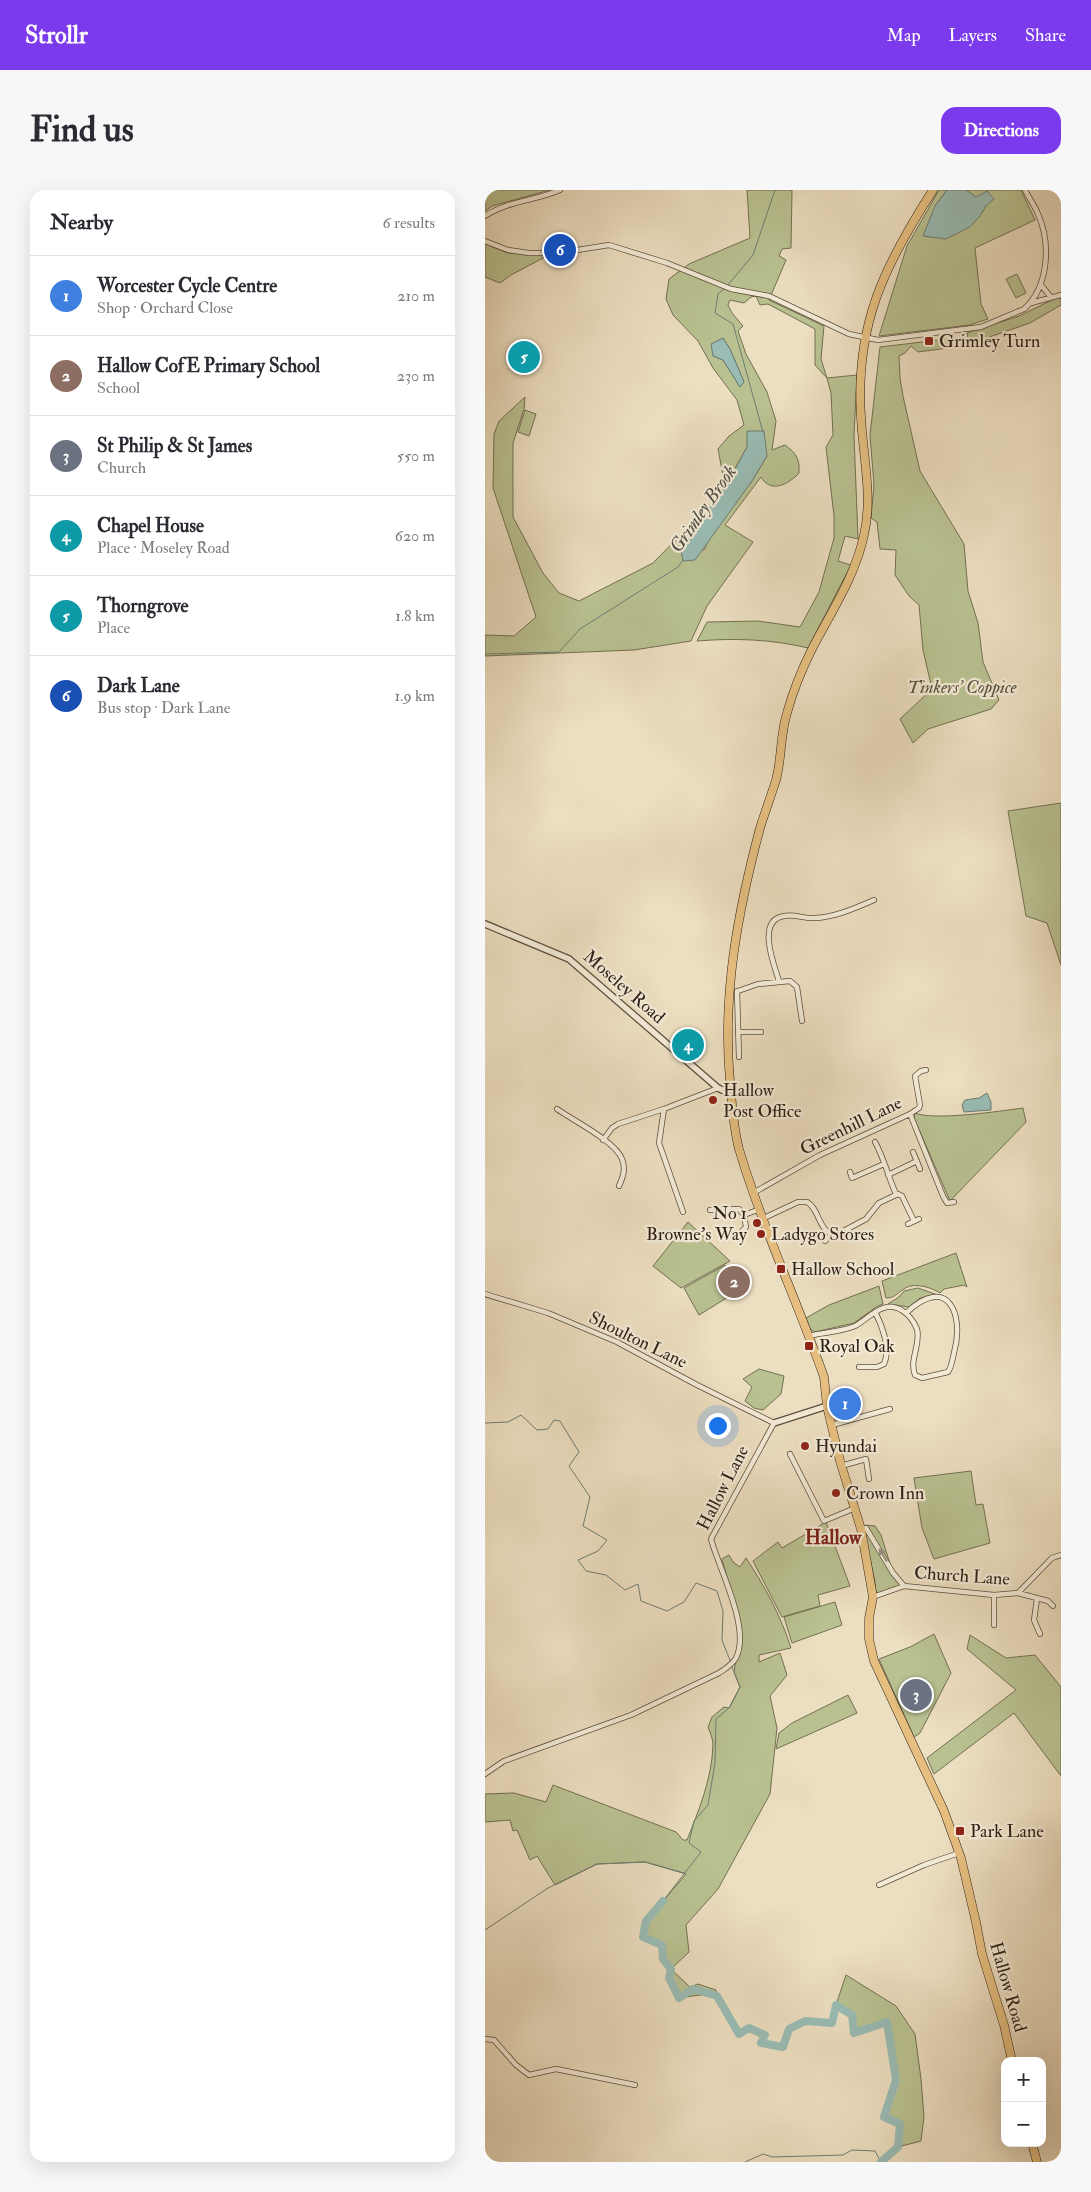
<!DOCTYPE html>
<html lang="en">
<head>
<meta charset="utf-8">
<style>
	body { margin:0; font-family:"IM FELL Double Pica",serif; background:#f7f7f7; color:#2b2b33 }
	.controls { position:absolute; right:15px; bottom:15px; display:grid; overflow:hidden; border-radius:10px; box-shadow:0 5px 20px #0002 }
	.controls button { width:45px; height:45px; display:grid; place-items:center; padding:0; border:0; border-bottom:1px solid #e1e1e2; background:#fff; color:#2b2b33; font:25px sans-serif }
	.you { position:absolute; left:232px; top:1235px; width:18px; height:18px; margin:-12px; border:4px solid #fff; border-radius:50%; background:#1a73e8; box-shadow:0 0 0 8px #1a73e833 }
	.badge { display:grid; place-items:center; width:32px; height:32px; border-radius:50%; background:#7c3aed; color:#fff; font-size:16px; font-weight:700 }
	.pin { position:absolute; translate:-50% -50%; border:2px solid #fff; box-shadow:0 1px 5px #0006 }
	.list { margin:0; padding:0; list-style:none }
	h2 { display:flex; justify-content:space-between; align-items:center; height:65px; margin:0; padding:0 20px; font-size:21px }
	h2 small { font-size:16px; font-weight:400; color:#7c7c81 }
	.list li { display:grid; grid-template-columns:32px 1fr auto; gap:15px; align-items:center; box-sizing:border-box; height:80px; padding:0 20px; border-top:1px solid #e1e1e2 }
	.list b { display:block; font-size:19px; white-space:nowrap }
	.list p { margin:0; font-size:16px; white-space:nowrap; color:#7c7c81 }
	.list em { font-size:16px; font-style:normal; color:#7c7c81 }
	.map { position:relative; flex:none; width:576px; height:1972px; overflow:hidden; border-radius:15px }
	header { display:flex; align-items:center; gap:30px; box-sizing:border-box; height:70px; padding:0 25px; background:#7c3aed; color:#fff }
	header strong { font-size:24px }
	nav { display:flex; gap:28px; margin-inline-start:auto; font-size:18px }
	.intro { display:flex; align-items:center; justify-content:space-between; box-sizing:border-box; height:120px; padding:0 30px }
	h1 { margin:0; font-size:35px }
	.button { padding:12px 22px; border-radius:15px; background:#7c3aed; color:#fff; font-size:18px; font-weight:700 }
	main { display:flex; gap:30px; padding:0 30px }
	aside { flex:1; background:#fff; border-radius:15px; box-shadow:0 5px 20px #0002 }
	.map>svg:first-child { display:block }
</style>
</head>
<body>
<header>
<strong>Strollr</strong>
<nav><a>Map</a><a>Layers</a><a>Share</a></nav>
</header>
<div class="intro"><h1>Find us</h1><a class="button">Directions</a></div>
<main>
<aside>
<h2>Nearby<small>6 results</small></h2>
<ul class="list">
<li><span class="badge" style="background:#3f7fe0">1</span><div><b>Worcester Cycle Centre</b><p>Shop · Orchard Close</p></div><em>210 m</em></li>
<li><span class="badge" style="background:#8d6e63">2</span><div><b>Hallow CofE Primary School</b><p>School</p></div><em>230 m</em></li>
<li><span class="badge" style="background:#6b7280">3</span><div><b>St Philip &amp; St James</b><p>Church</p></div><em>550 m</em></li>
<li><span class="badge" style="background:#0f9aa8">4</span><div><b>Chapel House</b><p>Place · Moseley Road</p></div><em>620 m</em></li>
<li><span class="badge" style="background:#0f9aa8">5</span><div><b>Thorngrove</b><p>Place</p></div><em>1.8 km</em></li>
<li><span class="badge" style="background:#1a4fb4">6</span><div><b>Dark Lane</b><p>Bus stop · Dark Lane</p></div><em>1.9 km</em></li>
</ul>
</aside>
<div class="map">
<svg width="576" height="1972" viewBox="0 0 576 1972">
	<rect width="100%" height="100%" fill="#ecdec0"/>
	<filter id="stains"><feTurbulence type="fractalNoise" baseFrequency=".004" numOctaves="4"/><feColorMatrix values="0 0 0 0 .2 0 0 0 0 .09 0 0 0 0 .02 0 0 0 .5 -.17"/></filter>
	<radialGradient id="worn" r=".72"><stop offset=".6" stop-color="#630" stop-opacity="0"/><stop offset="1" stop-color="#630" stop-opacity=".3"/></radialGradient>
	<!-- green -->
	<path fill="#b9c191" stroke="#727052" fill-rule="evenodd" d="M 0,0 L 65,0 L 7,16 L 0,21 Z
		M 262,0 L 307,0 L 306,58 L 297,59 L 294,66 L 301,70 L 284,110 L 339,136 L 336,169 L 342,188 L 372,185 L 369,245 L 373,349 L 360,346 L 353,371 L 366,375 L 323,458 C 286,449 249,448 212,451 L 222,432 L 273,431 L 315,437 L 334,402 L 349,348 L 349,326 L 341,257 L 348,245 L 346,203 L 342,188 L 330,175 L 330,139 L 283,114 L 275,115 L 271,106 L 266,107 L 259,113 L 245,110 L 243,115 L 247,123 L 258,136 L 253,141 L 261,164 L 282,202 L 291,231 L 287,260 L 300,255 C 311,263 315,269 314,283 C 304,294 286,304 276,287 L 240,335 L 268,352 L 222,416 L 206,451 L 149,460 L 0,466 L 0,445 L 29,446 L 51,427 L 8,298 L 9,244 L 14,231 L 40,207 L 39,219 L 28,253 L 28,327 L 58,383 L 74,403 L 94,411 L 168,373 L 212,328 L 219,328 L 196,361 L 219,360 L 226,345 L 267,291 L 282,266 L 262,257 L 240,296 L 233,259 L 244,246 L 259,235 L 252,210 L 228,178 L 213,151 L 188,125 L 181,109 L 184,89 L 204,74 L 265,48 ZM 238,148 L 245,159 L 259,192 L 255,197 L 238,170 L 228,166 L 227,154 Z
		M 454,0 L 462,0 L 450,16 L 495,26 L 501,16 L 481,0 L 536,0 L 550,30 L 490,58 L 496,114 L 503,129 L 485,135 L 394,146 L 422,56 Z
		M 0,54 L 23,63 L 62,66 L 26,85 L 15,93 L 0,87 Z
		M 532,84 L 541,103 L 531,108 L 521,89 Z
		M 576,108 L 576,115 L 545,133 L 484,154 L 482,143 L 534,126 L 569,109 Z
		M 479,147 L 478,156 L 433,162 L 426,156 L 420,163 L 414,166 L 415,188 L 418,206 L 435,281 L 479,354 L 483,401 L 493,433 L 498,472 L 514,510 L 506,519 L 443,539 L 428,553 L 415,529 L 447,499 L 438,460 L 434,415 L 424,406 L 410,385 L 411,360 L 395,359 L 392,332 L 386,328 L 389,295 L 385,245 L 395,157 Z
		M 40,220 L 51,224 L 44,246 L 33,242 Z
		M 576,613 L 576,775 L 562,733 L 541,726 L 523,621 Z
		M 538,918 L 541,932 L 465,1011 L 429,928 L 430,923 C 449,931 516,921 538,918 Z
		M 203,1032 L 245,1071 L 196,1098 L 168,1076 Z
		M 471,1063 L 482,1097 L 479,1095 L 459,1099 L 455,1103 C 446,1097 428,1092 419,1099 C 412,1103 410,1108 401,1108 L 397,1091 Z
		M 240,1075 L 256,1099 L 214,1125 L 199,1098 Z
		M 394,1096 L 398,1114 L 391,1117 L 369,1133 L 330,1142 L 325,1139 L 321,1128 L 344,1115 Z
		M 433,1098 L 453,1105 L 435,1108 L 424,1117 L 403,1114 L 414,1107 L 419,1101 Z
		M 274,1179 L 299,1186 L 296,1204 L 278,1220 L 269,1218 L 260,1211 L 267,1197 L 258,1189 Z
		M 486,1281 L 491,1315 L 498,1314 L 505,1353 L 449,1369 L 437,1338 L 429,1288 Z
		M 341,1332 L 365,1396 L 333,1405 L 335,1416 L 297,1427 L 268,1371 L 293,1352 L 297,1358 Z
		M 381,1335 L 390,1336 L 396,1345 L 408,1383 L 419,1396 L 391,1404 C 391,1381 378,1358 381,1335 Z
		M 244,1365 L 248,1372 L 255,1377 L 261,1368 C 279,1395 296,1426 306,1458 L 274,1465 L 274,1472 L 295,1463 L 302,1485 L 285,1506 L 292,1538 L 285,1604 L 233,1699 L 201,1735 L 204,1762 L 186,1779 L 205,1797 L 213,1794 L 231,1800 L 232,1806 L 215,1805 L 194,1808 L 184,1788 L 186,1779 L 178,1769 L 177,1755 L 158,1747 L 161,1731 L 201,1684 L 160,1672 L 112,1674 L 70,1695 L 52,1666 L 45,1670 L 32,1640 L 28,1641 L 25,1630 L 0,1632 L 0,1604 L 29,1603 L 61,1612 L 68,1595 L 191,1642 L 198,1650 L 202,1650 C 214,1620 227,1588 228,1555 C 228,1549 225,1542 223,1537 L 227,1527 L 239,1517 L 244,1518 L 255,1497 L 249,1482 L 256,1438 L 237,1369 Z
		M 350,1412 L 357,1435 L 307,1453 L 299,1427 Z
		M 449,1444 L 466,1483 L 435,1543 L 429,1547 L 394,1469 L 425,1457 Z
		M 485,1445 L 521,1468 L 550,1465 L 576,1497 L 576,1586 L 529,1523 L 449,1584 L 442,1568 L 531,1500 L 482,1459 Z
		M 363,1505 L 372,1523 L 291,1559 L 294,1543 L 307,1533 Z
		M 361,1785 L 411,1816 L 430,1844 L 436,1889 L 439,1927 L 436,1951 L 413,1957 L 415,1935 L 399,1927 L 411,1890 L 402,1832 L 368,1845 L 367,1825 L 351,1815 Z"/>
	<!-- water -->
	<path fill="#99bcb4" stroke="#6d7d74" d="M 462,0 L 481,0 L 491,7 L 502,1 L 509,9 L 501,16 L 495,26 L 485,37 L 461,49 L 438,46 L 450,16 Z
		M 238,148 L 245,159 L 259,192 L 255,197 L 238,170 L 228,166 L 226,154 Z
		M 262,241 L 279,241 L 282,266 L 267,291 L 210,370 L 198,371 L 196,360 L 249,281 L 262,257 Z
		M 502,903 L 506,912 L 506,920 L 479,922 L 477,915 L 480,910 L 494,908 Z"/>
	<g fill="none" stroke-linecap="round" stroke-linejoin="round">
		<!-- stream -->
		<path stroke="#6d7d74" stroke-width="1" d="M 242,96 L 268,65 L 290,0
			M 239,99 L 233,104 L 230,123 L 248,134 L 278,242
			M 0,464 L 74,462 L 95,439 L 193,377 L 198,370
			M 0,1233 L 23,1232 L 36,1225 L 52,1240 L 63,1239 L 69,1230 L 75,1231 L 94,1262 L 84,1276 L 105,1307 L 98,1336 L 122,1350 L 113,1361 L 93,1370 L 101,1381 L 121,1385 L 140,1400 L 153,1394 L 156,1411 L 182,1421 L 199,1412 L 211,1393 L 232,1401 L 238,1421 L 237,1450 L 246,1473
			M 178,1711 L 216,1662 L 204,1653 L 209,1631 L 223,1615 L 230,1573 L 231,1529 L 245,1517 L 255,1497 L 247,1477
			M 0,1740 L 63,1698 L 112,1674 L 160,1672 L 199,1683
			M 260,1972 L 278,1964 L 287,1967 L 358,1965 L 367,1960 L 390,1961 L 396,1972"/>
		<!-- river -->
		<path stroke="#99bcb4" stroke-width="8" d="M 178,1711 L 161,1731 L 158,1747 L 177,1755 L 178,1769 L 186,1779 L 184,1788 L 194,1808 L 208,1799 L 232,1806 L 254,1844 L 264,1838 L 280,1845 L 276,1853 L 298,1857 L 304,1839 L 320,1831 L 347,1833 L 351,1815 L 367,1825 L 369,1843 L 402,1832 L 411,1890 L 399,1927 L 415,1934 L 413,1957 L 396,1972"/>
		<defs>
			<path id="minor" d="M 0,26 C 22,11 50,11 75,0
				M 0,51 L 23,60 L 44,63 L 73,63 L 124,55 L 182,73 L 246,99 L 284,106 L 364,144 L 393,150 L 496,137 L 539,119 C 564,97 566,53 553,24 C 550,16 544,8 540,0
				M 556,95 L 565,106
				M 546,113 L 576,105
				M 294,791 C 289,775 271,730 299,726 C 310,724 320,729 330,728 C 351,727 370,718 389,710
				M 252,801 L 254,867
				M 253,801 L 273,794 L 305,791 L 312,797 L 317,831
				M 253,842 L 276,842
				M 72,919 C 89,931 130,951 137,969 C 141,979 138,987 134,996
				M 425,924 L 458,1006 L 462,1013 L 469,1012
				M 118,950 L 127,938 L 133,934 L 179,919
				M 390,952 C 399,968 403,986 411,1004
				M 428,962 L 435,979
				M 365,982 L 367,988 L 399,974
				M 403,985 L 432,971
				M 270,1002 L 335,965 L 425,924 L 434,918 L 435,915 L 430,886 L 436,881 L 441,880
				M 225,1020 L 254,1019 L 259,1025 L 275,1019
				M 198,1022 L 174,953 L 179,919 L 233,898
				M 279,1028 L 313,1012 L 322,1012 C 335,1019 333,1043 351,1045 L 381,1029 L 394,1013 L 413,1004 L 417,1006 L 429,1031
				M 423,1034 L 434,1029
				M 250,1048 L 261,1037 L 259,1025
				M 340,1051 L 347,1044
				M 0,1104 L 63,1123 L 132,1152 L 212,1195 L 289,1233 L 226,1349 C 234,1379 266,1438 251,1468 C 247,1475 240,1479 234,1483 L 146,1525 L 19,1571 L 0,1584
				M 324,1146 C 339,1142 356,1142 370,1136 C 385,1128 399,1108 418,1121 C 424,1125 429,1132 432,1139 C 436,1155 424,1169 430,1185 L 437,1188 L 463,1182 C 467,1176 467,1170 469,1163 C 480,1123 462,1084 421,1123
				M 374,1177 L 392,1177 L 399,1174 C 406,1159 397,1135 390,1122
				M 347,1235 L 405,1219
				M 305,1264 L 339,1331 L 370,1318
				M 356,1276 L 381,1269 L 384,1289
				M 376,1339 L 381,1338 L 408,1383 L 419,1396
				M 533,1403 L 563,1411 L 568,1416
				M 509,1405 L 509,1435
				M 388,1407 L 419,1396 L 509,1405 L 533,1403 L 567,1368 L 576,1365
				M 552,1409 L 549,1430 L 555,1444
				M 394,1695 L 439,1675 L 474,1663
				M 0,1849 L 9,1850 L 31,1875 L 44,1885 L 71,1879 L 150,1895"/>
			<path id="tertiary" d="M 0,734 L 84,769 L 233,898 L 246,904
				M 289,1233 L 342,1216"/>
			<path id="primary" d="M 448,0 C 399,76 370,135 376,227 C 378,267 388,306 379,345 C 370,387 346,422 327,459 C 317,479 308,501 302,523 C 295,545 297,568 291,590 C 286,606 280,622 275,638 C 253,721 237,804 245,891 C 247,913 248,936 254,959 C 277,1036 312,1111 339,1187 L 342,1216 L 355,1271 L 376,1339 L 388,1407 L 384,1428 L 384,1449 L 389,1471 L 459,1621 L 476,1668 L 491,1732 L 497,1764 L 519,1835 L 527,1871
				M 547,1953 L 552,1972"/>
		</defs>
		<!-- minor casing -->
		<use href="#minor" stroke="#5b4e3f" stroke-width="6"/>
		<!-- tertiary casing -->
		<use href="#tertiary" stroke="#5b4e3f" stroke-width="8"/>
		<!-- primary casing -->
		<use href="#primary" stroke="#2b1e14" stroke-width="9"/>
		<!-- minor -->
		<use href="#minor" stroke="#f3ead6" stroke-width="4.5"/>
		<!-- tertiary -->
		<use href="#tertiary" stroke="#f3ead6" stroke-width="5.5"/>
		<!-- primary -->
		<use href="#primary" stroke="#e6bf80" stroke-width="8"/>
	</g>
	<!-- one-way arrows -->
	<defs><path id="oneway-solid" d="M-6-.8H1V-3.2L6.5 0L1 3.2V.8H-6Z" transform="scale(1.25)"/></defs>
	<use fill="#998e7f" href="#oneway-solid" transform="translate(398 1365) rotate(-121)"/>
	<!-- markers -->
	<g fill="#8f2418" stroke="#f3ead6" stroke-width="2">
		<rect x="439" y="146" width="10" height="10" rx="2.5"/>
		<circle cx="228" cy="910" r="5"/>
		<circle cx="272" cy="1033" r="5"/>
		<circle cx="276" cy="1044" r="5"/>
		<rect x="291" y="1074" width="10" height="10" rx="2.5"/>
		<rect x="319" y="1151" width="10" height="10" rx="2.5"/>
		<circle cx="320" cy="1256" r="5"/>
		<circle cx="351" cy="1303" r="5"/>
		<rect x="470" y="1636" width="10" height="10" rx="2.5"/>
	</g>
	<g text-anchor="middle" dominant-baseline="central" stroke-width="4.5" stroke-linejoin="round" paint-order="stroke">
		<!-- poi labels -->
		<g font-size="18" fill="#2b1e14" stroke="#f3ead6" text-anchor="start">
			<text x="454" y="151">Grimley Turn</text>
			<text x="238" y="900">Hallow<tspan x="238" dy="21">Post Office</tspan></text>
			<text x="262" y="1023" text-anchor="end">No 1<tspan x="262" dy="21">Browne's Way</tspan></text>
			<text x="286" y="1044">Ladygo Stores</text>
			<text x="306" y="1079">Hallow School</text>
			<text x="334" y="1156">Royal Oak</text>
			<text x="330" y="1256">Hyundai</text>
			<text x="361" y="1303">Crown Inn</text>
			<text x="485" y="1641">Park Lane</text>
		</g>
		<!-- park labels -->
		<g font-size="18" font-style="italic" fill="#564f3a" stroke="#f3ead6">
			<text x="477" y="497">Tinkers' Coppice</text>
		</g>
		<!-- street labels -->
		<g font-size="18" fill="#2b1e14" stroke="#f3ead6">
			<text transform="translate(139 797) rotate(41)">Moseley Road</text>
			<text transform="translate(366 936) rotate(-26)">Greenhill Lane</text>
			<text transform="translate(153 1150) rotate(26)">Shoulton Lane</text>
			<text transform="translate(238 1298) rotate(-63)">Hallow Lane</text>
			<text transform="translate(477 1386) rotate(4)">Church Lane</text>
			<text transform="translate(523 1797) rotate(74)">Hallow Road</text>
		</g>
		<!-- water labels -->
		<g font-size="19" font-style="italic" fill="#4c4d44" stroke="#f3ead6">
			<text transform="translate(218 319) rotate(-55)">Grimley Brook</text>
		</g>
		<!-- quarter labels -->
		<g font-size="20" font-weight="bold" fill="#7a1f14" stroke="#f3ead6">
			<text x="348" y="1347">Hallow</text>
		</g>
	</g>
	<rect width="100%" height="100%" filter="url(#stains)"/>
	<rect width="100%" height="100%" fill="url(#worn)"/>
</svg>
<div class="controls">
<button>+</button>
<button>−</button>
</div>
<div class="you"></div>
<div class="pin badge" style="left:360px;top:1214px;background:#3f7fe0">1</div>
<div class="pin badge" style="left:249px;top:1092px;background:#8d6e63">2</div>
<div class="pin badge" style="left:431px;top:1505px;background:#6b7280">3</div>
<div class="pin badge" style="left:203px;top:855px;background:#0f9aa8">4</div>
<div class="pin badge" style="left:39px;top:167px;background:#0f9aa8">5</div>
<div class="pin badge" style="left:75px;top:60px;background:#1a4fb4">6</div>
</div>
</main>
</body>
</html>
